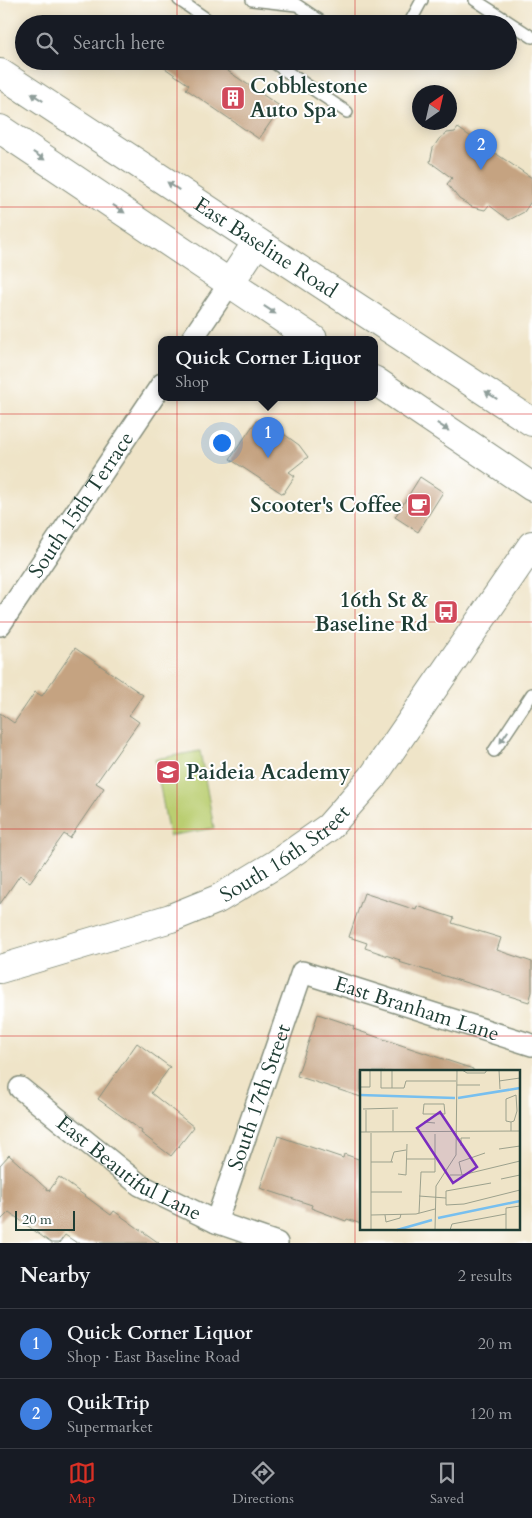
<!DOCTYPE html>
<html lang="en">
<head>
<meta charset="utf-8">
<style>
	body { margin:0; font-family:Cardo,serif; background:#242831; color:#f1f3f6 }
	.compass { position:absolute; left:412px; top:85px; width:45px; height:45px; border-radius:50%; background:#171b24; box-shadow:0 2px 12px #0003; rotate:34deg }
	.scale { position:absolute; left:15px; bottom:12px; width:60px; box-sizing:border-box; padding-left:5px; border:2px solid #1f3d34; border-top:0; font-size:14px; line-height:18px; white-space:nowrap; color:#1f3d34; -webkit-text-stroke:4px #fff; paint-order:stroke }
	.you { position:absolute; left:221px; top:442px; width:18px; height:18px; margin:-12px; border:4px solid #fff; border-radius:50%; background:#1a73e8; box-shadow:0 0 0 8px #1a73e833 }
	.badge { display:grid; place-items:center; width:32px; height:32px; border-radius:50%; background:#d93025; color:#fff; font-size:16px; font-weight:700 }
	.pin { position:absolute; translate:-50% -41px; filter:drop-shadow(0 1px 2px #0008) }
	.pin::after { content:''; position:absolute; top:26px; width:18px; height:15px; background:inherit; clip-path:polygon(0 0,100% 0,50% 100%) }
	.popup { position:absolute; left:158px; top:336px; width:220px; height:65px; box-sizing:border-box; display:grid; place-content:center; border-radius:10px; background:#171b24; filter:drop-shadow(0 1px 4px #0005); font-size:16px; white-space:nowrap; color:#9ea1a6 }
	.popup b { font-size:19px; color:#f1f3f6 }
	.popup::after { content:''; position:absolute; left:50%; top:100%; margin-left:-10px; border:10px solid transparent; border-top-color:#171b24 }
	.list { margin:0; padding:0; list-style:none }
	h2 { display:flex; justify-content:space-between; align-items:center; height:65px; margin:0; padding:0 20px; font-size:21px }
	h2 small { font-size:16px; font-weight:400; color:#9ea1a6 }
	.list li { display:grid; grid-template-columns:32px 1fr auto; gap:15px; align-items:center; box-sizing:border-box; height:70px; padding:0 20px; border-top:1px solid #363941 }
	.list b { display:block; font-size:19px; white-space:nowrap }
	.list p { margin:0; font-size:16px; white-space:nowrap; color:#9ea1a6 }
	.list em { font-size:16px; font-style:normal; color:#9ea1a6 }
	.icon { flex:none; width:28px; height:28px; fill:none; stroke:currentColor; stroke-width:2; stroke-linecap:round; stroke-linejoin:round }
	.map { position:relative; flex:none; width:532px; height:1243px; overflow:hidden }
	.search { position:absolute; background:#171b24; box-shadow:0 2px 12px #0003; left:15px; right:15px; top:15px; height:55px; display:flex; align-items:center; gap:12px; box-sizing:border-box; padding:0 18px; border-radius:28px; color:#9ea1a6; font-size:19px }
	.sheet { height:205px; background:#171b24 }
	nav { display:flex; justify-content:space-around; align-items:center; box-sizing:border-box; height:70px; border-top:1px solid #363941; background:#171b24; font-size:14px; color:#9ea1a6 }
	nav a { display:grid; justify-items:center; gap:2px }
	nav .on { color:#d93025 }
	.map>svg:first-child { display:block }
</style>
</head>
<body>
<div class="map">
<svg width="532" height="1243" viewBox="0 0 532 1243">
	<rect width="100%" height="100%" fill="#fff"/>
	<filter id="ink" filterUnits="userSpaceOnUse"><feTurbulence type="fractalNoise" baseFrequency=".02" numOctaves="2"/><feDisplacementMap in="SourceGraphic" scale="10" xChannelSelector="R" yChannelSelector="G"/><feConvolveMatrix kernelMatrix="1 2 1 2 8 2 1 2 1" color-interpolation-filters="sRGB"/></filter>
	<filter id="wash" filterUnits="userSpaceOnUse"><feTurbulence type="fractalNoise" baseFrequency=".0096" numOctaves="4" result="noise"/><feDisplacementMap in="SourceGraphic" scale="20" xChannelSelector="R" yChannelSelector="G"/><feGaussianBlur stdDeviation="1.12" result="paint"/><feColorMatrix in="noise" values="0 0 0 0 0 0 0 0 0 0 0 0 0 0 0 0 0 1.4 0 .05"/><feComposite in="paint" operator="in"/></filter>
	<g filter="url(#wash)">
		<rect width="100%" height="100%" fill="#efe4c8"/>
		<!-- green -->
		<path fill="#bace71" stroke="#6c8652" d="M 200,751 L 214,828 L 169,836 L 155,759 Z"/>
		<g id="blocks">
			<!-- building -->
			<path fill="#c5a381" d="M 155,61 L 213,61 L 281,107 L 259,139 L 186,89 L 189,85 Z
				M 458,128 L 532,178 L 532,200 L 524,212 L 509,220 L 489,205 L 485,210 L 472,207 L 459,199 L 447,184 L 452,178 L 430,162 L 433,148 L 439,139 L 447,133 L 455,132 Z
				M 256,421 L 263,425 L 274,427 L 299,445 L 308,457 L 289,472 L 295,476 L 283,494 L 230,459 Z
				M 420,477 L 443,492 L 418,532 L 395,517 Z
				M 75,648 L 143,695 L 129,715 L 139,722 L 96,783 L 104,788 L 70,838 L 64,834 L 30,882 L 20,875 L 0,904 L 0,713 L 14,723 L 35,692 L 42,696 Z
				M 364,893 L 416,910 L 417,906 L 454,918 L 452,923 L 501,938 L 497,950 L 532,962 L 532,992 L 529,1002 L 399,962 L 400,960 L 365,948 L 367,943 L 349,937 Z
				M 318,1014 L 354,1026 L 353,1029 L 473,1069 L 473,1072 L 361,1072 L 361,1097 L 297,1076 Z
				M 137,1043 L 170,1067 L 151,1093 L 194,1127 L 171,1156 L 141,1133 L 142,1131 L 98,1099 Z
				M 278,1136 L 343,1158 L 344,1154 L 361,1160 L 361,1224 L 347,1219 L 346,1221 L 311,1208 L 312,1205 L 260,1188 Z
				M 9,1155 L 49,1191 L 59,1177 L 111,1215 L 114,1211 L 159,1243 L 77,1243 L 65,1235 L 59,1243 L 51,1243 L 9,1212 L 0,1221 L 0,1165 Z"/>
		</g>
	</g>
	<g filter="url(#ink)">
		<use href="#blocks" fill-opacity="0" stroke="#87907e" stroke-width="1"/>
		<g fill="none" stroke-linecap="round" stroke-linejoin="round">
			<defs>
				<path id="lane" d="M 179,0 L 214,24
					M 252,0 L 296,5
					M 475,0 L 532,37
					M 291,1 L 325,24
					M 409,24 L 422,0
					M 271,61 L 347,112
					M 381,61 L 382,62
					M 494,751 L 532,694"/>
				<g id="street">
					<path d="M 192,339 L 230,283"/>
					<path id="s1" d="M 0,625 L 162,384"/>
					<path id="s2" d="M 20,1088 L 140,1185 L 216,1222 L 277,1243"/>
					<path id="s3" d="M 216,1222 L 302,972 L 532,1045"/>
				</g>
				<g id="secondary">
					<path id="s4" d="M 0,969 L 171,918 L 218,899 L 276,864 L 329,827 L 372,778 L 532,545"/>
				</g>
				<g id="primary">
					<path id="s5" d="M 0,73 L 532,422"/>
					<path d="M 0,129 L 313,339"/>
					<path d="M 230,283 L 257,242"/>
					<path d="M 374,380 L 532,487"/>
				</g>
			</defs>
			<!-- lane casing -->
			<use href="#lane" stroke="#87907e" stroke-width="14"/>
			<!-- street casing -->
			<use href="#street" stroke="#87907e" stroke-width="24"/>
			<!-- secondary casing -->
			<use href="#secondary" stroke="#87907e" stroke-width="30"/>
			<!-- primary casing -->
			<use href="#primary" stroke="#87907e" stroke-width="30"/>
			<!-- lane -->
			<use href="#lane" stroke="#fff" stroke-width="11"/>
			<!-- street -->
			<use href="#street" stroke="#fff" stroke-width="21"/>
			<!-- secondary -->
			<use href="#secondary" stroke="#fff" stroke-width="28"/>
			<!-- primary -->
			<use href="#primary" stroke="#fff" stroke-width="28"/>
		</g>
		<!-- one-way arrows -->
		<defs><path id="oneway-solid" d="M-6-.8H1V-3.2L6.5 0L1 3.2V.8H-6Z" transform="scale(1.25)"/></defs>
		<g fill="#8f9e9a">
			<use href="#oneway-solid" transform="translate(37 97) rotate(-147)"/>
			<use href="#oneway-solid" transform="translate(39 156) rotate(34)"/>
			<use href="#oneway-solid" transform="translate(173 186) rotate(-147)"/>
			<use href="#oneway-solid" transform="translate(119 209) rotate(34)"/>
			<use href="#oneway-solid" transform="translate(270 310) rotate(34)"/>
			<use href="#oneway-solid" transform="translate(491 395) rotate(-147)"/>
			<use href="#oneway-solid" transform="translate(443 427) rotate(34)"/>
			<use href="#oneway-solid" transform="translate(504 737) rotate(124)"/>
		</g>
	</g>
	<!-- grid -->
	<path fill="none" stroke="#d62828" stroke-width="1" stroke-opacity="0.55" d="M 177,0 L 177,24M 355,0 L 355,24M 177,61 L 177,1243M 355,61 L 355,1243M 0,207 L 532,207M 0,414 L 532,414M 0,622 L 532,622M 0,829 L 532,829M 0,1036 L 532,1036"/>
	<!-- icons -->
	<defs>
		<symbol id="building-square" viewBox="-11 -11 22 22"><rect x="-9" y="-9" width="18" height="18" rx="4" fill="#d1495b" stroke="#fff"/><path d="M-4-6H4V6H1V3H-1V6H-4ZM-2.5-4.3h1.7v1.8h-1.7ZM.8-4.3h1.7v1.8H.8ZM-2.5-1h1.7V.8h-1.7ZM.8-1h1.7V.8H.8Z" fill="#fff"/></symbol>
		<symbol id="cafe-square" viewBox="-11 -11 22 22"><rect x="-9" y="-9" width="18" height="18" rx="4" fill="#d1495b" stroke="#fff"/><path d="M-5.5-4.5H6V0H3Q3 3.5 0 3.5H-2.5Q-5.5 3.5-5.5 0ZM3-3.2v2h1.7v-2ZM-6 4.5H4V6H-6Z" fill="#fff"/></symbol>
		<symbol id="bus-square" viewBox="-11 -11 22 22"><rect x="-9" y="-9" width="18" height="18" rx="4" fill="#d1495b" stroke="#fff"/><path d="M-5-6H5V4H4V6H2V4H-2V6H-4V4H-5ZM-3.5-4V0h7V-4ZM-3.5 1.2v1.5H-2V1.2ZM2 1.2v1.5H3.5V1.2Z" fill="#fff"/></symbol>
		<symbol id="school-square" viewBox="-11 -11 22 22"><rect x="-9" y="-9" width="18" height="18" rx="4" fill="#d1495b" stroke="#fff"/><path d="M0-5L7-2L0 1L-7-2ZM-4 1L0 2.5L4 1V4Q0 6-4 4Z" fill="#fff"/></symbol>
	</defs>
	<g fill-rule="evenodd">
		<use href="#building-square" x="219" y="84" width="28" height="28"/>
		<use href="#cafe-square" x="405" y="491" width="28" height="28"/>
		<use href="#bus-square" x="432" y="598" width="28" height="28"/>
		<use href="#school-square" x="154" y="758" width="28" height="28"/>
	</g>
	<g text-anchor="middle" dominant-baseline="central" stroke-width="4" stroke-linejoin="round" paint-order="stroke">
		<!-- poi labels -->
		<g font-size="21" font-weight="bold" fill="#1f3d34" stroke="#fff" text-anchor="start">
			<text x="250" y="86">Cobblestone<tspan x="250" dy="24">Auto Spa</tspan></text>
			<text x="402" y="505" text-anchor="end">Scooter's Coffee</text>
			<text x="428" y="600" text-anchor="end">16th St &amp;<tspan x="428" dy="24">Baseline Rd</tspan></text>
			<text x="186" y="772">Paideia Academy</text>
		</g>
		<!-- street labels -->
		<g font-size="21" fill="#1f3d34" stroke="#fff">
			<text stroke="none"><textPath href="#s5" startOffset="318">East Baseline Road</textPath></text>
			<text stroke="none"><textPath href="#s1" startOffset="145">South 15th Terrace</textPath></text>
			<text stroke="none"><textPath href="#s4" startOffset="310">South 16th Street</textPath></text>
			<text stroke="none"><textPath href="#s3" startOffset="385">East Branham Lane</textPath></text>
			<text stroke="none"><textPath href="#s3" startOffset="132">South 17th Street</textPath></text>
			<text stroke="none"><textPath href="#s2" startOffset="136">East Beautiful Lane</textPath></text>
		</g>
	</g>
	<!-- overview -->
	<g transform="translate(360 1070)">
		<rect width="160" height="160" fill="#efe4c8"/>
		<path fill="none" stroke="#77bfef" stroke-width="2.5" d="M 0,25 L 95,28M 98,28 L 160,18M 78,148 L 160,131M 37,160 L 72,150"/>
		<path fill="none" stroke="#9ca18d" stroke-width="1" d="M 21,0 L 21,18 L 44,18 L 46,11 L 96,11M 102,0 L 107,3 L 125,3 L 127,0M 139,0 L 140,19M 139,11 L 160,8M 97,15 L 120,15M 0,17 L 10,17 L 10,0M 32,18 L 32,0M 84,34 L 85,44 L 63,44 L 64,34 ZM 3,39 L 38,38M 6,40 L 6,62M 70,49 L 64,52 L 75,53M 151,52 L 146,51 L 146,29 L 156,25 L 157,41 L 154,51 L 151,52 L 151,61M 33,61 L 33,40M 0,62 L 160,61M 101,76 L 101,68 L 110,68M 139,79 L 160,76M 46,89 L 75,89M 11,92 L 33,92M 31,92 L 34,82 L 46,80M 38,104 L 46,105 L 47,74M 90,105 L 102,105 L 160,91M 102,105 L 99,92 L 125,83M 141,109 L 160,105M 131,113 L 86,121 L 86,135 L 104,134 L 160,120M 11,122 L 42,122M 59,126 L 86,128M 59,143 L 61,102 L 75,102 L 75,64M 11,145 L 56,144 L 75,139M 25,145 L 26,152 L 40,148 L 41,144M 11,160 L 11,63M 75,160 L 76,116 L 96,85 L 97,0M 90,160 L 92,154 L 146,144M 146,160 L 146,138 L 160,136"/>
		<path fill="#7b2cbf" fill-opacity="0.15" stroke="#7b2cbf" stroke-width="2.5" d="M 80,42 L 117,97 L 93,113 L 57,58 Z"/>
		<rect width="160" height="160" fill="none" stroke="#1f3d34" stroke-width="2.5"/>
	</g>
</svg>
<svg class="compass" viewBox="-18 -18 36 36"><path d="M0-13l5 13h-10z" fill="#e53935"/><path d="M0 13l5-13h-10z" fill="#9ea1a6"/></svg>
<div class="scale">20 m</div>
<div class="you"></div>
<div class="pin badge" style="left:268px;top:458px;background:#3f7fe0">1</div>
<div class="popup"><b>Quick Corner Liquor</b>Shop</div>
<div class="pin badge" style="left:481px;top:170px;background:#3f7fe0">2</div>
<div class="search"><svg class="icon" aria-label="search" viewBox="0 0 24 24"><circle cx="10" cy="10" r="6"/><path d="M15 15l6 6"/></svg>Search here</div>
</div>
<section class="sheet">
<h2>Nearby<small>2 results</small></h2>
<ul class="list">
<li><span class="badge" style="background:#3f7fe0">1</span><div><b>Quick Corner Liquor</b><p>Shop · East Baseline Road</p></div><em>20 m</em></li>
<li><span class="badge" style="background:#3f7fe0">2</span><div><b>QuikTrip</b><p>Supermarket</p></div><em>120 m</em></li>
</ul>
</section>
<nav>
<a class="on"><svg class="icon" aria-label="map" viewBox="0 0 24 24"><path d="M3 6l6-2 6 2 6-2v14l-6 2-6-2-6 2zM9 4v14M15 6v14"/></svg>Map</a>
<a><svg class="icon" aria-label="directions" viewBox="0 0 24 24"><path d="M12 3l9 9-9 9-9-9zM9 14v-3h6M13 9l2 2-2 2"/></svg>Directions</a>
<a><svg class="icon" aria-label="saved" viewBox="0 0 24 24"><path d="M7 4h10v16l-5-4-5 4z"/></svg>Saved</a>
</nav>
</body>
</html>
